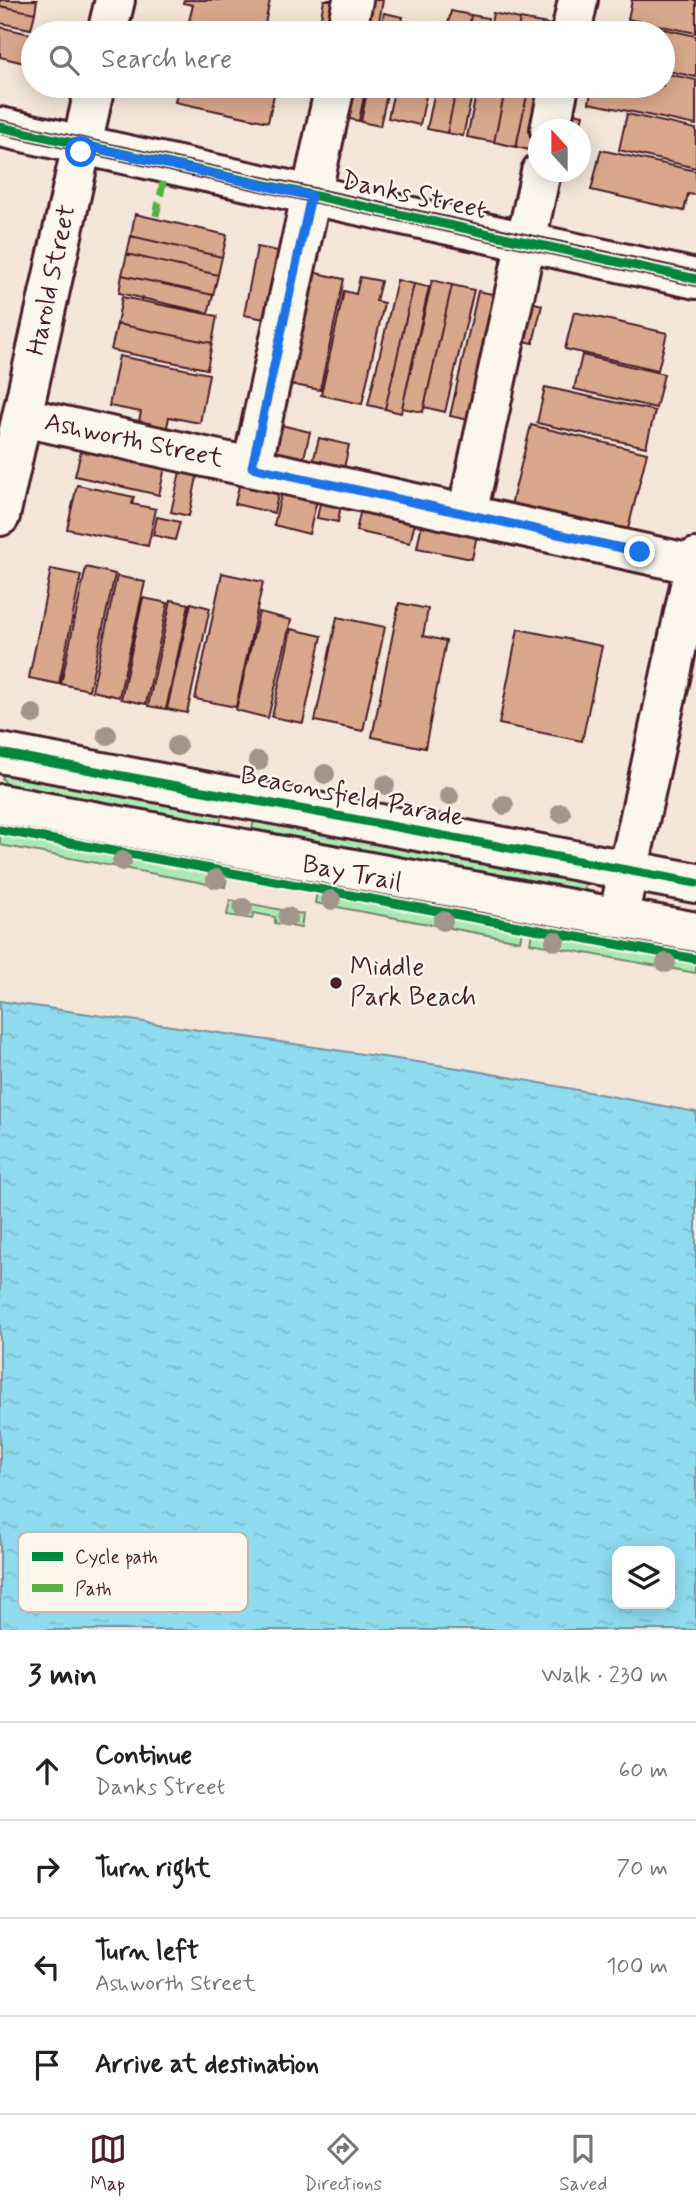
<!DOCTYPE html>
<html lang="en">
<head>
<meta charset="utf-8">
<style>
	body { margin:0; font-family:Mynerve,sans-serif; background:#f6f6f6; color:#222 }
	.controls { position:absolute; right:21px; bottom:21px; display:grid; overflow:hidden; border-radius:14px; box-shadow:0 4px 18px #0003 }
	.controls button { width:63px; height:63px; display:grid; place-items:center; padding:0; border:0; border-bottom:2px solid #e0e0e0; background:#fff; color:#222; font:35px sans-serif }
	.compass { position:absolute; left:528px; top:119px; width:63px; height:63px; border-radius:50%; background:#fff; box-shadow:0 4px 18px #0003; rotate:339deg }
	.stop { position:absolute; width:21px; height:21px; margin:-16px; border:5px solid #1a73e8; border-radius:50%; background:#fff }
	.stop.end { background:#1a73e8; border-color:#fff; box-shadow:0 2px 7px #0008 }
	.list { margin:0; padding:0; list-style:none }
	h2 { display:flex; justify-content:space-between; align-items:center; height:91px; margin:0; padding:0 28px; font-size:30px }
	h2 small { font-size:23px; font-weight:400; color:#767676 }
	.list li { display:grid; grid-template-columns:46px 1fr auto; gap:21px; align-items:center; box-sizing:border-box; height:98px; padding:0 28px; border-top:2px solid #e0e0e0 }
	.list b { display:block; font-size:26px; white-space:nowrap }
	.list p { margin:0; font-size:23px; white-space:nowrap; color:#767676 }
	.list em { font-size:23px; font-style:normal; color:#767676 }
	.icon { flex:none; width:38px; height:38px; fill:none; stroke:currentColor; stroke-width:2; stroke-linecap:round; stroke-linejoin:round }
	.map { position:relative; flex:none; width:696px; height:1630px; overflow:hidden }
	.search { position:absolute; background:#fff; box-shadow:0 4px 18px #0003; left:21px; right:21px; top:21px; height:77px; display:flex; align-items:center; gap:18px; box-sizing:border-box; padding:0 24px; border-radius:38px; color:#767676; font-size:26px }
	.sheet { height:483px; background:#fff }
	nav { display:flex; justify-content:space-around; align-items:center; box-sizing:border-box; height:98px; border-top:2px solid #e0e0e0; background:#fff; font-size:19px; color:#767676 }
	nav a { display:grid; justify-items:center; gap:4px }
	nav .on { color:#4a1f2b }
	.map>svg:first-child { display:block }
</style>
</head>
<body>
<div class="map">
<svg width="696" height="1630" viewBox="0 0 696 1630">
	<defs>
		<pattern id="water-ripples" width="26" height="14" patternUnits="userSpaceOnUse" patternTransform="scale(1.75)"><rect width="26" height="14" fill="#8fdcef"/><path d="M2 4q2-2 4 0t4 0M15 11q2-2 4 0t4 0" fill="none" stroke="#7dbccd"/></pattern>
	</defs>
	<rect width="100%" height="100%" fill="#f4e7d9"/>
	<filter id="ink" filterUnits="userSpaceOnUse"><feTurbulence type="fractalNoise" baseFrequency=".0143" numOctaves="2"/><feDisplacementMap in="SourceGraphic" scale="14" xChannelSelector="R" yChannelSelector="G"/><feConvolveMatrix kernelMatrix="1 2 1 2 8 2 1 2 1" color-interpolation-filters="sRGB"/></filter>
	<g filter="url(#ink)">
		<!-- green -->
		<path fill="#a9eab3" stroke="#7a846f" stroke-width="2" d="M 4,773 L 223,810 L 220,823 L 6,784 L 2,778 Z
			M 255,816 L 587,881 L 584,890 L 573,889 L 252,829 Z
			M 0,835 L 227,877 L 225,887 L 0,845 Z
			M 317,893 L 522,931 L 520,941 L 315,903 Z
			M 230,900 L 303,914 L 301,928 L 275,923 L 275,917 L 254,913 L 252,919 L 227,915 Z
			M 532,933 L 696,964 L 696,973 L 530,943 Z"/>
		<!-- water -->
		<path fill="url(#water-ripples)" stroke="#7390a1" stroke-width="2" fill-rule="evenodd" d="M 0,1001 L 465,1069 L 696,1112 L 696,1630 L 0,1630 ZM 617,1551 L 670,1551 L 670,1604 L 617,1604 Z"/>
		<!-- building -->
		<path fill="#d9a88c" stroke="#4a1f2b" stroke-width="2" d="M 0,0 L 37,0 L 35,13 L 0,6 Z
			M 184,0 L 270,0 L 263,33 L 189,21 L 193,5 L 183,3 Z
			M 324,0 L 345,0 L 340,21 L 321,17 Z
			M 364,0 L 383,0 L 377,33 L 357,33 Z
			M 632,0 L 696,0 L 696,33 L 628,19 Z
			M 0,6 L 35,13 L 31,29 L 0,23 Z
			M 451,11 L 471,15 L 468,33 L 446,33 Z
			M 384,13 L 403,17 L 400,33 L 380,33 Z
			M 493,13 L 520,19 L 517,33 L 489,33 Z
			M 471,15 L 488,18 L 485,33 L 468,33 Z
			M 520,19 L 542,23 L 540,33 L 517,33 Z
			M 187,22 L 243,33 L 184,33 Z
			M 542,23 L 567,28 L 566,33 L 540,33 Z
			M 0,27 L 30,34 L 24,63 L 0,57 Z
			M 655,27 L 696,36 L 696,77 L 663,70 L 663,33 L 653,33 Z
			M 663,73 L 696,80 L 696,125 L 589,103 L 592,86 L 639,88 L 640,86 L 663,86 Z
			M 162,86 L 276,86 L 268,122 L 175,102 L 178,89 Z
			M 346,86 L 366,86 L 359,121 L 340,117 Z
			M 368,86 L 389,86 L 380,126 L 361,122 Z
			M 395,86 L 428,86 L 420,125 L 388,118 Z
			M 436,86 L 457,86 L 447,133 L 427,129 Z
			M 457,86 L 474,86 L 463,136 L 447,133 Z
			M 478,86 L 506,86 L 494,142 L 467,137 Z
			M 506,86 L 529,86 L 516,147 L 494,142 Z
			M 529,86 L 555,86 L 538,130 L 538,152 L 516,147 Z
			M 565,111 L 583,115 L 579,130 L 561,130 Z
			M 627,114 L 696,129 L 696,168 L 619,150 Z
			M 601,150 L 696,171 L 696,195 L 688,194 L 684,211 L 591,190 Z
			M 135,214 L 227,235 L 222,257 L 131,236 Z
			M 131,236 L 222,257 L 218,275 L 127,254 Z
			M 257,247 L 293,254 L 280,322 L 244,315 Z
			M 127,254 L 218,275 L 213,295 L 122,275 Z
			M 307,271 L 344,279 L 320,390 L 284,383 Z
			M 122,275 L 213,295 L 208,313 L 119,293 Z
			M 360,277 L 381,281 L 376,301 L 384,303 L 362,404 L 321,395 L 344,291 L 356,294 Z
			M 397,280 L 414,284 L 385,409 L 368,405 Z
			M 432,280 L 452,285 L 423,412 L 402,408 Z
			M 414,284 L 429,287 L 401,413 L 385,409 Z
			M 452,285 L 474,290 L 445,412 L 424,407 Z
			M 478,291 L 511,298 L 483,423 L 450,416 Z
			M 122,297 L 217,316 L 212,343 L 117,324 Z
			M 524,300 L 542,305 L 533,343 L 515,339 Z
			M 574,312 L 667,333 L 658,370 L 565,349 Z
			M 117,324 L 212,343 L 207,369 L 111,350 Z
			M 582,355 L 664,374 L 656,408 L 574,389 Z
			M 119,356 L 209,374 L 200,423 L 169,417 L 166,432 L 138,426 L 141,412 L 109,406 Z
			M 545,387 L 655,411 L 646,447 L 537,423 Z
			M 277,424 L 310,432 L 302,466 L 269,457 Z
			M 531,425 L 647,453 L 627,533 L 511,505 Z
			M 319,438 L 349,445 L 343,473 L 312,466 Z
			M 84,439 L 167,458 L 159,495 L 75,476 Z
			M 182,463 L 199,467 L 189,516 L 171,512 Z
			M 241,477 L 280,486 L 274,513 L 235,504 Z
			M 77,485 L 134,497 L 132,504 L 156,509 L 148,546 L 67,529 Z
			M 283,487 L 318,495 L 309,534 L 274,525 Z
			M 322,494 L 342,498 L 338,522 L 317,518 Z
			M 363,500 L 417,514 L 410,543 L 356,531 Z
			M 424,513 L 479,525 L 472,559 L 417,548 Z
			M 157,517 L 180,522 L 175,540 L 153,535 Z
			M 86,567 L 115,574 L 89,690 L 61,684 Z
			M 51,569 L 81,575 L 59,684 L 29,678 Z
			M 222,573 L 263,582 L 236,707 L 195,699 Z
			M 117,576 L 145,582 L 119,697 L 92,691 Z
			M 143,598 L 168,603 L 146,704 L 121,699 Z
			M 171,600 L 189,604 L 166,709 L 148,706 Z
			M 191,603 L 210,608 L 187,713 L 167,709 Z
			M 399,603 L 428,609 L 423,636 L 446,641 L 425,748 L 372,737 Z
			M 259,612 L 291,620 L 268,718 L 236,710 Z
			M 337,617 L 385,627 L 363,731 L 315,721 Z
			M 291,629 L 322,636 L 303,723 L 272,717 Z
			M 518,629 L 602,646 L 582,741 L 499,724 Z"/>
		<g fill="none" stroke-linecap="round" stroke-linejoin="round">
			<defs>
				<path id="minor" d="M 107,33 L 115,0
					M 346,33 L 353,0
					M 571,33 L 578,0
					M 0,127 L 696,279
					M 550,130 L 559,86
					M 23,417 L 696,565
					M 252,467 L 335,86
					M 467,514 L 541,172
					M 0,516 L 95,86
					M 618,918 L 696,558"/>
				<path id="major" d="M 0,753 L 696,883
					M 0,804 L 696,932"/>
			</defs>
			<!-- minor casing -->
			<use href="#minor" stroke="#4a1f2b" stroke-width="44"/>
			<!-- major casing -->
			<use href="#major" stroke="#4a1f2b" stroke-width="44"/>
			<!-- minor -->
			<use href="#minor" stroke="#fbf7ec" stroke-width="38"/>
			<!-- major -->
			<use href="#major" stroke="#fbf7ec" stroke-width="38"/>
			<!-- tram -->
			<path stroke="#4a1f2b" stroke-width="2" d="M 0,120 L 696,271
				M 0,134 L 696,286"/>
			<!-- quiet -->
			<path stroke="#57b146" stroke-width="7" stroke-dasharray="14 7" stroke-linecap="butt" d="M 156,216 L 164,178"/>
			<defs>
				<path id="cycleway" d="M 0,127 L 696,279
					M 0,753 L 696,883
					M 0,830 L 696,959"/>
			</defs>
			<!-- cycleway casing -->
			<use href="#cycleway" stroke="#fbf7ec" stroke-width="13"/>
			<!-- cycleway -->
			<use href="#cycleway" stroke="#00873e" stroke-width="9"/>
		</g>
		<!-- trees -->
		<g fill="#a4958c">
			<circle cx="33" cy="714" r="10"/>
			<circle cx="107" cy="735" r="10"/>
			<circle cx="177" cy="746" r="10"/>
			<circle cx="258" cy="761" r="10"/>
			<circle cx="325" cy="774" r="10"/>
			<circle cx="385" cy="785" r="10"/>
			<circle cx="449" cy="796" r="10"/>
			<circle cx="504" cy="805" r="10"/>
			<circle cx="561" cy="813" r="10"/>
			<circle cx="122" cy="861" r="10"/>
			<circle cx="216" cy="879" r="10"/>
			<circle cx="331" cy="900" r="10"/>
			<circle cx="243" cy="908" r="10"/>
			<circle cx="288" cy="917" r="10"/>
			<circle cx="443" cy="921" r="10"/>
			<circle cx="555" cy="941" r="10"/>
			<circle cx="666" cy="963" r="10"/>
		</g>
	</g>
	<g fill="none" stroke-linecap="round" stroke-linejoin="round" filter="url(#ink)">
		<!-- route -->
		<path stroke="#1a73e8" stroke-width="9" d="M 81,152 L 82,145 L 311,196 L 252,467 L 640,552"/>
	</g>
	<!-- markers -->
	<circle fill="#4a1f2b" stroke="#fbf7ec" stroke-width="2.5" cx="336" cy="983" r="7"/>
	<g text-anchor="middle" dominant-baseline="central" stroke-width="5" stroke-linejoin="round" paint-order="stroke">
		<!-- street labels -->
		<g font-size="26" fill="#4a1f2b" stroke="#fbf7ec">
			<text transform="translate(414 196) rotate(12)">Danks Street</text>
			<text transform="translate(52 280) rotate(-78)">Harold Street</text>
			<text transform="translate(134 441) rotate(12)">Ashworth Street</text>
			<text transform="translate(352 797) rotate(11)">Beaconsfield Parade</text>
			<text transform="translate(352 874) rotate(11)">Bay Trail</text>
		</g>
		<!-- poi labels -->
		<g font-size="26" fill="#4a1f2b" stroke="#fbf7ec" text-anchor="start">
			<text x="350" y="968">Middle<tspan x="350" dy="30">Park Beach</tspan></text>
		</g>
	</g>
	<!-- legend -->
	<rect x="18" y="1532" width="230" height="80" rx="10" fill="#fbf7ec" stroke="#c6b6b2" stroke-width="2"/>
	<rect x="32" y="1552" width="31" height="9" fill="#00873e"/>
	<rect x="32" y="1584" width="31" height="8" fill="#57b146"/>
	<g font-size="19" fill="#4a1f2b">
		<text x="75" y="1563">Cycle path</text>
		<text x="75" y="1595">Path</text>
	</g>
</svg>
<div class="controls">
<button><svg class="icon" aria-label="layers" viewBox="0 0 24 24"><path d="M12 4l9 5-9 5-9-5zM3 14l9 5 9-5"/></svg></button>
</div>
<svg class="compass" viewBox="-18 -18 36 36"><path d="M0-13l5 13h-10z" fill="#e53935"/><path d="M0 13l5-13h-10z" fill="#767676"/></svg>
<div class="stop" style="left:81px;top:152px"></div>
<div class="stop end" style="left:640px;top:552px"></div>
<div class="search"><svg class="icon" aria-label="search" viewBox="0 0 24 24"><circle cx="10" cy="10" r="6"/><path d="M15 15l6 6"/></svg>Search here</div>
</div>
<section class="sheet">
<h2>3 min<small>Walk · 230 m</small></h2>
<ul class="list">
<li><svg class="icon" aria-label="ahead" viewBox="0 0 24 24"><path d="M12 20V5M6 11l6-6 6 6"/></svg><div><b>Continue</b><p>Danks Street</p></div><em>60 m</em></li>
<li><svg class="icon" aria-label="right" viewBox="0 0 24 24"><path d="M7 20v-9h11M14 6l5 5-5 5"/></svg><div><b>Turn right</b></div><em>70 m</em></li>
<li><svg class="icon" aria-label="left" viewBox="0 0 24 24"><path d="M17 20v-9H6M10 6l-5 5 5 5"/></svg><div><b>Turn left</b><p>Ashworth Street</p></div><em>100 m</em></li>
<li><svg class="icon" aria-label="arrive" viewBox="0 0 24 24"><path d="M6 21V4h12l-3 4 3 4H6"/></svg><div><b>Arrive at destination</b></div></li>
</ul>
</section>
<nav>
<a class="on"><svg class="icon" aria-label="map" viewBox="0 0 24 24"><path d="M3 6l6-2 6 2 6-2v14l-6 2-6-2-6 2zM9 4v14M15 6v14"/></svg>Map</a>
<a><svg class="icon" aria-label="directions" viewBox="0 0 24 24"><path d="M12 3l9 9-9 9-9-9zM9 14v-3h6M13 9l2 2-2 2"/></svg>Directions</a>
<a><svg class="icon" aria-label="saved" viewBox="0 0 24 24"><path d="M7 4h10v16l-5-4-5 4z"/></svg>Saved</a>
</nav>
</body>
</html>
